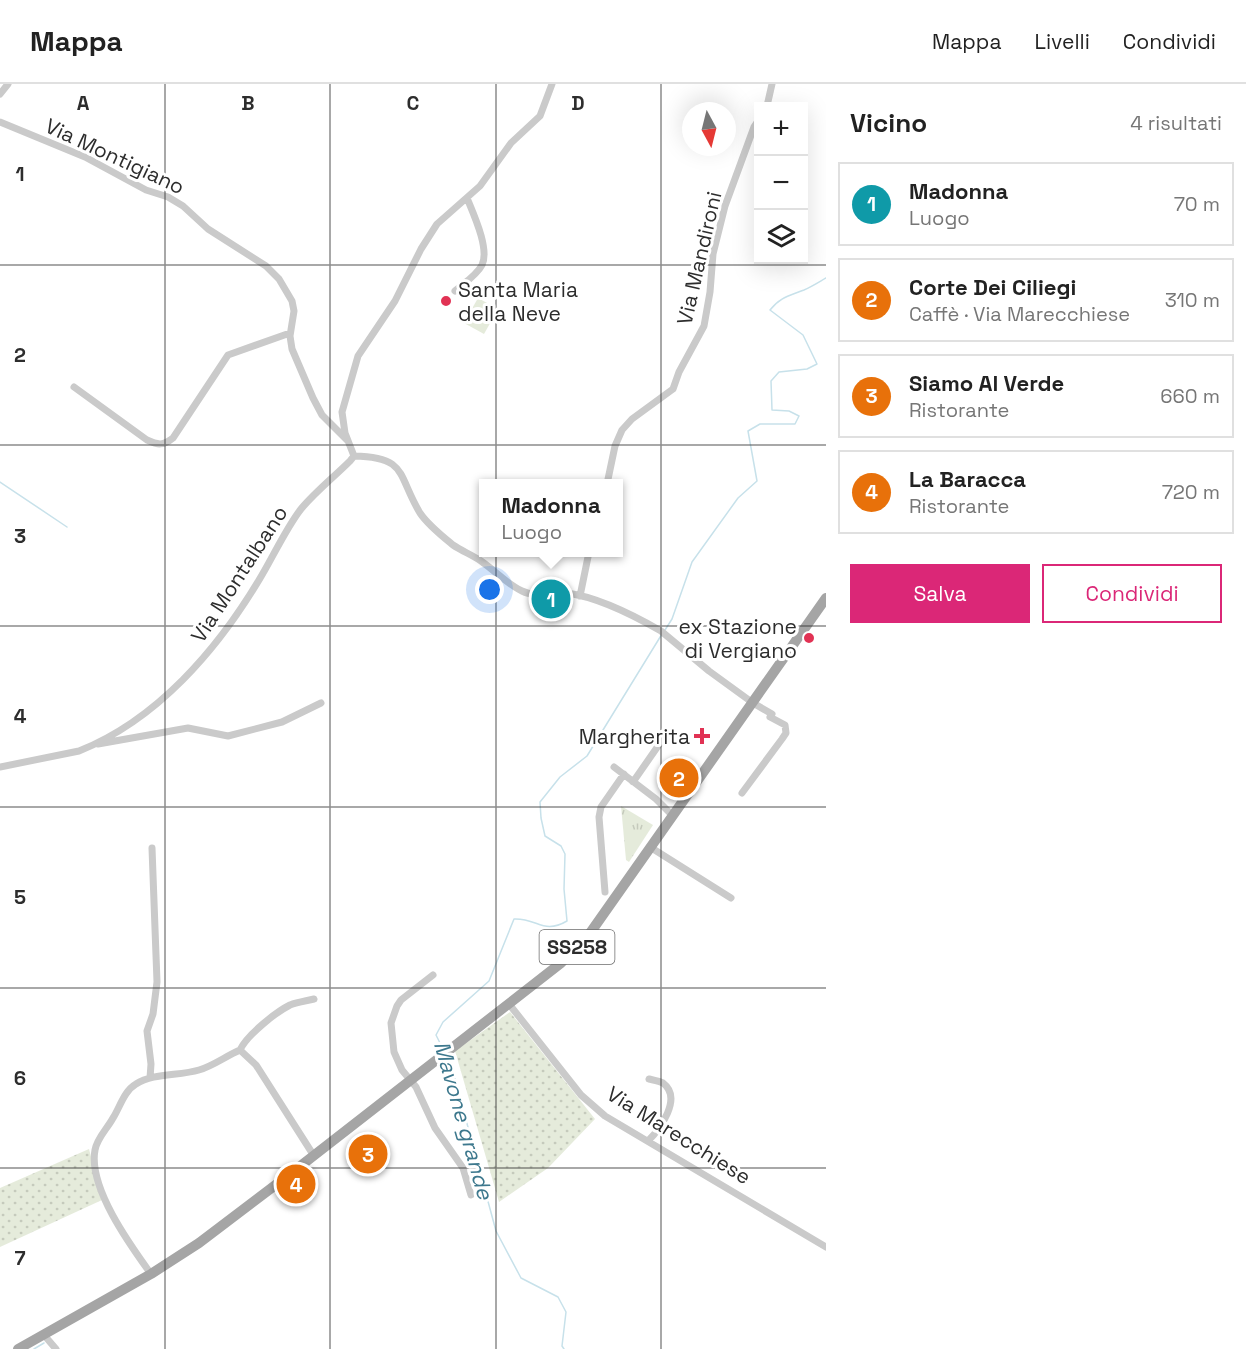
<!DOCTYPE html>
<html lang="it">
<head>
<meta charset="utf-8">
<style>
	body { margin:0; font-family:"Space Grotesk",sans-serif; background:#f2f2f2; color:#222 }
	.controls { position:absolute; right:18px; top:18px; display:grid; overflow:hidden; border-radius:0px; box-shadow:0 6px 24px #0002 }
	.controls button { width:54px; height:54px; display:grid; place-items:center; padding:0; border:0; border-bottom:2px solid #e0e0e0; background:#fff; color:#222; font:30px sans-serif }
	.compass { position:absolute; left:682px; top:18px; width:54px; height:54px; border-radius:50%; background:#fff; box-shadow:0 6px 24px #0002; rotate:173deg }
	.you { position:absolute; left:490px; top:506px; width:21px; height:21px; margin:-15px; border:4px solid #fff; border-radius:50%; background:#1a73e8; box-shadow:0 0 0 9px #1a73e833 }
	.badge { display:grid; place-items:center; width:39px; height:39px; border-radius:50%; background:#db2777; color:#fff; font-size:20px; font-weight:700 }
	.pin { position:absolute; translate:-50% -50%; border:3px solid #fff; box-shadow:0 2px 6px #0006 }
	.popup { position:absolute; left:479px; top:395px; width:144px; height:78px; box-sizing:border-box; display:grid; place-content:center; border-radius:0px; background:#fff; filter:drop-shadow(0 2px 4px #0005); font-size:20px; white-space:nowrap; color:#767676 }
	.popup b { font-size:22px; color:#222 }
	.popup::after { content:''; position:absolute; left:50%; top:100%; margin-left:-12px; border:12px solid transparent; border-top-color:#fff }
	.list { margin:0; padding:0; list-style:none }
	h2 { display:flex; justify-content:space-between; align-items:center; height:78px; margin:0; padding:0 24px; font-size:26px }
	h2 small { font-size:20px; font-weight:400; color:#767676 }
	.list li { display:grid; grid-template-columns:39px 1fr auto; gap:18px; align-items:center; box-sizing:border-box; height:84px; margin:0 12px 12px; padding:0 12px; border:2px solid #e0e0e0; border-radius:0px }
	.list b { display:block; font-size:22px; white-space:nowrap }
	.list p { margin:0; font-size:20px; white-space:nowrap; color:#767676 }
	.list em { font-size:20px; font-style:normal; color:#767676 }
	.actions { display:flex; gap:12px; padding:18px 24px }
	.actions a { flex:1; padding:14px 0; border:2px solid #db2777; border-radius:0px; text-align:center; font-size:21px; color:#db2777 }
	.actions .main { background:#db2777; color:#fff }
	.icon { flex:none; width:33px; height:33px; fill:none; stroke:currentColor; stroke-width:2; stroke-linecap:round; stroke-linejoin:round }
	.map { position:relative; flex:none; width:826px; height:1265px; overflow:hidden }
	header { display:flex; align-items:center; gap:36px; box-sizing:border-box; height:84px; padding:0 30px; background:#fff; border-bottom:2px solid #e0e0e0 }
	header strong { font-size:28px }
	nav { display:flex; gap:33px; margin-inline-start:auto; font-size:21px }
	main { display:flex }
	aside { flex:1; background:#fff }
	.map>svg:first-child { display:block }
</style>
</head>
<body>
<header>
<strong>Mappa</strong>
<nav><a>Mappa</a><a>Livelli</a><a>Condividi</a></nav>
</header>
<main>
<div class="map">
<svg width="826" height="1265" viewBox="0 0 826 1265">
	<defs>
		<pattern id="grass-dots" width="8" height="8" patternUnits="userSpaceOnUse" patternTransform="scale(1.5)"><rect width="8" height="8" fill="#e5ebdb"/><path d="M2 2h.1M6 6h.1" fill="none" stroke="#c5cabc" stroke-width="1.8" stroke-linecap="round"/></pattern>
		<pattern id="park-tufts" width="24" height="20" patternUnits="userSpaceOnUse" patternTransform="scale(1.5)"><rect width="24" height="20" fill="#e5ebdb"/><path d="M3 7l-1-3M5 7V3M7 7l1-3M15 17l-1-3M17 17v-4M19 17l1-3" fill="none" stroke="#c5cabc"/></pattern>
	</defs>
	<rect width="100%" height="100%" fill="#fff"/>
	<!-- grass -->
	<path fill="url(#grass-dots)" d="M 510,928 L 595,1035 L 548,1084 L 499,1118 L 455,967 Z
		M 89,1065 L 102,1116 L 0,1163 L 0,1104 Z"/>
	<!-- park -->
	<path fill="url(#park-tufts)" d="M 621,722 L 653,741 L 629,778 L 626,776 Z"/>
	<!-- pitch -->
	<path fill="#e5ebdb" d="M 478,214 L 498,225 L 484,250 L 464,239 Z"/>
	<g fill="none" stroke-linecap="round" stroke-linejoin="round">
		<!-- stream -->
		<path stroke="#c7e1ea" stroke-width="1.5" d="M 0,398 L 67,443
			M 665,546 L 672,535 L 692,478 L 738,414 L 757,397 L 748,347 L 760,340 L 795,340 L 799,332 L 789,327 L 772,326 L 771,297 L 779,288 L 807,285 L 817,280 L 803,251 L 770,226 C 780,213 789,212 804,206 C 811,203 819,198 826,194
			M 443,965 L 436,951 L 443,938 L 489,897 L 514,835 C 538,834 543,851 567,837 L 564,805 L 565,770 L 561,762 L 545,752 L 541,734 L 540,718 L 560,693 L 587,672 L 662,550
			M 447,975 L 452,984 L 496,1147 L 521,1194 L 558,1213 L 566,1228 L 562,1262 L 564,1265
			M 34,1265 L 44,1259"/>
		<!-- street -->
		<path stroke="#cacaca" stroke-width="7" d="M 0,10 L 8,0
			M 767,22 L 772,0
			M 0,38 L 85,73 L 146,106 L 168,113 L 183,122 L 208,145 L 266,182 L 279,195 L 292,217 L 294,227 L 290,252 L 292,265 L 313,314 L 322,331 L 348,357
			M 455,207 C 463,200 477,191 482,181 C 490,165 473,129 467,114
			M 74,303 L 147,356 C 158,361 163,362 173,354 L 228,271 L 290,249
			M 354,372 C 408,373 397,391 420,429 C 428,441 442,452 453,461 C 462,467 472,471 481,477 C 494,486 507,500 522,507 C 536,514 552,507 567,509 C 597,513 635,532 661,547 L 709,587 L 753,619 L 772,630 L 770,633 L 785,641 L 786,649 L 782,655 L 742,709
			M 354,372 L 345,349 L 342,328 L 358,272 L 395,217 L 421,165 L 437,140 L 480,102 L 511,59 L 540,32 L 552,0
			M 607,400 L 615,362 L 622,346 L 632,335 L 673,305 L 679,288 L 704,242 L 710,208 L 713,170 L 725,122 L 754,43 L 758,37
			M 580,512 L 589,468
			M 98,660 L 188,644 L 228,652 L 282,638 L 321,619
			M 0,683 L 79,667 C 157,636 217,566 259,496 C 272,475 286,444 301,425 C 315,408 334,393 350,377 L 354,372
			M 614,683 L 656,715 L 672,731
			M 633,698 L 665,652
			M 650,763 L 731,814
			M 605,808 L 599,733 L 601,723 L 624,690
			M 433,891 L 401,916 L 397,922 L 391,939 L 394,968 L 402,986 L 416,1003 L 435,1044 L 463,1084 L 471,1111
			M 509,920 L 581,1011 L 605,1032 L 826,1163
			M 240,966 C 247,951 276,928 290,921 C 298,918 306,917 314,915
			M 150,994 L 151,980 L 147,947 L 153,930 L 157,898 L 152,764
			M 648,1057 C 660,1045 683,1014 663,999 C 659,997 653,996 649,995
			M 151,1190 C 130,1161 88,1103 95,1066 C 97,1054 107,1045 113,1034 C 120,1023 124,1007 136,1000 C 153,989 179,992 199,986 C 213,982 226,972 240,966 L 256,981 L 314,1072
			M 44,1251 L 56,1265"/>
		<!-- primary -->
		<path stroke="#a5a5a5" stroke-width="10" d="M 18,1265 L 151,1190 L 199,1159 L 294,1087 L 561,879 L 588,852 L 826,514"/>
	</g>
	<!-- grid -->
	<path fill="none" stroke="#2d2d2d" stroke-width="1.5" stroke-opacity="0.55" d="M 165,0 L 165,1265M 330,0 L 330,1265M 496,0 L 496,1265M 661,0 L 661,1265M 0,181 L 826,181M 0,361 L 826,361M 0,542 L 826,542M 0,723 L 826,723M 0,904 L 826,904M 0,1084 L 826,1084"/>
	<!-- markers -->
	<g fill="#e13254" stroke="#fff" stroke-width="2">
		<circle cx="446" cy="217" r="6"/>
		<circle cx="809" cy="554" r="6"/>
		<path d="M699 643h6v6h6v6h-6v6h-6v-6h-6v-6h6z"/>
	</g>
	<g text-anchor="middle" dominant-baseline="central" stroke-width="6" stroke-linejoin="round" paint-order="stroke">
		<!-- shield labels -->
		<rect fill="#fff" stroke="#6c6c6c" stroke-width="1.5" x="539.5" y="846" width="75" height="34" rx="4.5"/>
		<g font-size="20" font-weight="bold" fill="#2d2d2d">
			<text x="577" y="863">SS258</text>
		</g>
		<!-- street labels -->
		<g font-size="21" fill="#2d2d2d" stroke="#fff">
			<text transform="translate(115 72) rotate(25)">Via Montigiano</text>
			<text transform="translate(699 174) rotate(-77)">Via Mandironi</text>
			<text transform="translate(239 490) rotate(-57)">Via Montalbano</text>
			<text transform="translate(679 1051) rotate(32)">Via Marecchiese</text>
		</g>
		<!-- poi labels -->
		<g font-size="21" fill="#2d2d2d" stroke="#fff" text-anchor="end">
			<text x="458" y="205" text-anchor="start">Santa Maria<tspan x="458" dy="24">della Neve</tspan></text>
			<text x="797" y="542">ex Stazione<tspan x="797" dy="24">di Vergiano</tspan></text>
			<text x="690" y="652">Margherita</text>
		</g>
		<!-- water labels -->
		<g font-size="22" font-style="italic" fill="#3d788d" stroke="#fff">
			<text transform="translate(464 1036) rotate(74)">Mavone grande</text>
		</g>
	</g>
	<g font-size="20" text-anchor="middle" font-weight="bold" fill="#2d2d2d" stroke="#fff" stroke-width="6" stroke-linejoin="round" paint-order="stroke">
		<text x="83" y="26">A</text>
		<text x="248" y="26">B</text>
		<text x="413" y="26">C</text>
		<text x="578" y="26">D</text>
		<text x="20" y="97">1</text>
		<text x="20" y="278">2</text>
		<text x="20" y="459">3</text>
		<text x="20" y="639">4</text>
		<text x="20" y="820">5</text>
		<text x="20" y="1001">6</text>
		<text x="20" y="1181">7</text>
	</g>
</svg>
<div class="controls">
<button>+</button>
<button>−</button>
<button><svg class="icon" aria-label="layers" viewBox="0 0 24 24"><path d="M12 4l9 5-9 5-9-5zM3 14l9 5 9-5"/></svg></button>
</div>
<svg class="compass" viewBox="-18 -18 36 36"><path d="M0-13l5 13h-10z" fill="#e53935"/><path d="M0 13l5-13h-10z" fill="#767676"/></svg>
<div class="you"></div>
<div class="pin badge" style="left:551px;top:515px;background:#0f9aa8">1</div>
<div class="popup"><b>Madonna</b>Luogo</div>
<div class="pin badge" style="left:679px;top:694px;background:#e8710a">2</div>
<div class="pin badge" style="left:368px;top:1070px;background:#e8710a">3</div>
<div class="pin badge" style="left:296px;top:1100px;background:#e8710a">4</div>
</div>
<aside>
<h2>Vicino<small>4 risultati</small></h2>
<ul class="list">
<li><span class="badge" style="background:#0f9aa8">1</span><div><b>Madonna</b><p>Luogo</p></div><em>70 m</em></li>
<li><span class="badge" style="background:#e8710a">2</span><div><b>Corte Dei Ciliegi</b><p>Caffè · Via Marecchiese</p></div><em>310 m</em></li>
<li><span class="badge" style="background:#e8710a">3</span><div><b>Siamo Al Verde</b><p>Ristorante</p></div><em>660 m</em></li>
<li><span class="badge" style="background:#e8710a">4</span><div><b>La Baracca</b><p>Ristorante</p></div><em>720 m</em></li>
</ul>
<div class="actions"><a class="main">Salva</a><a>Condividi</a></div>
</aside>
</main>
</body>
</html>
